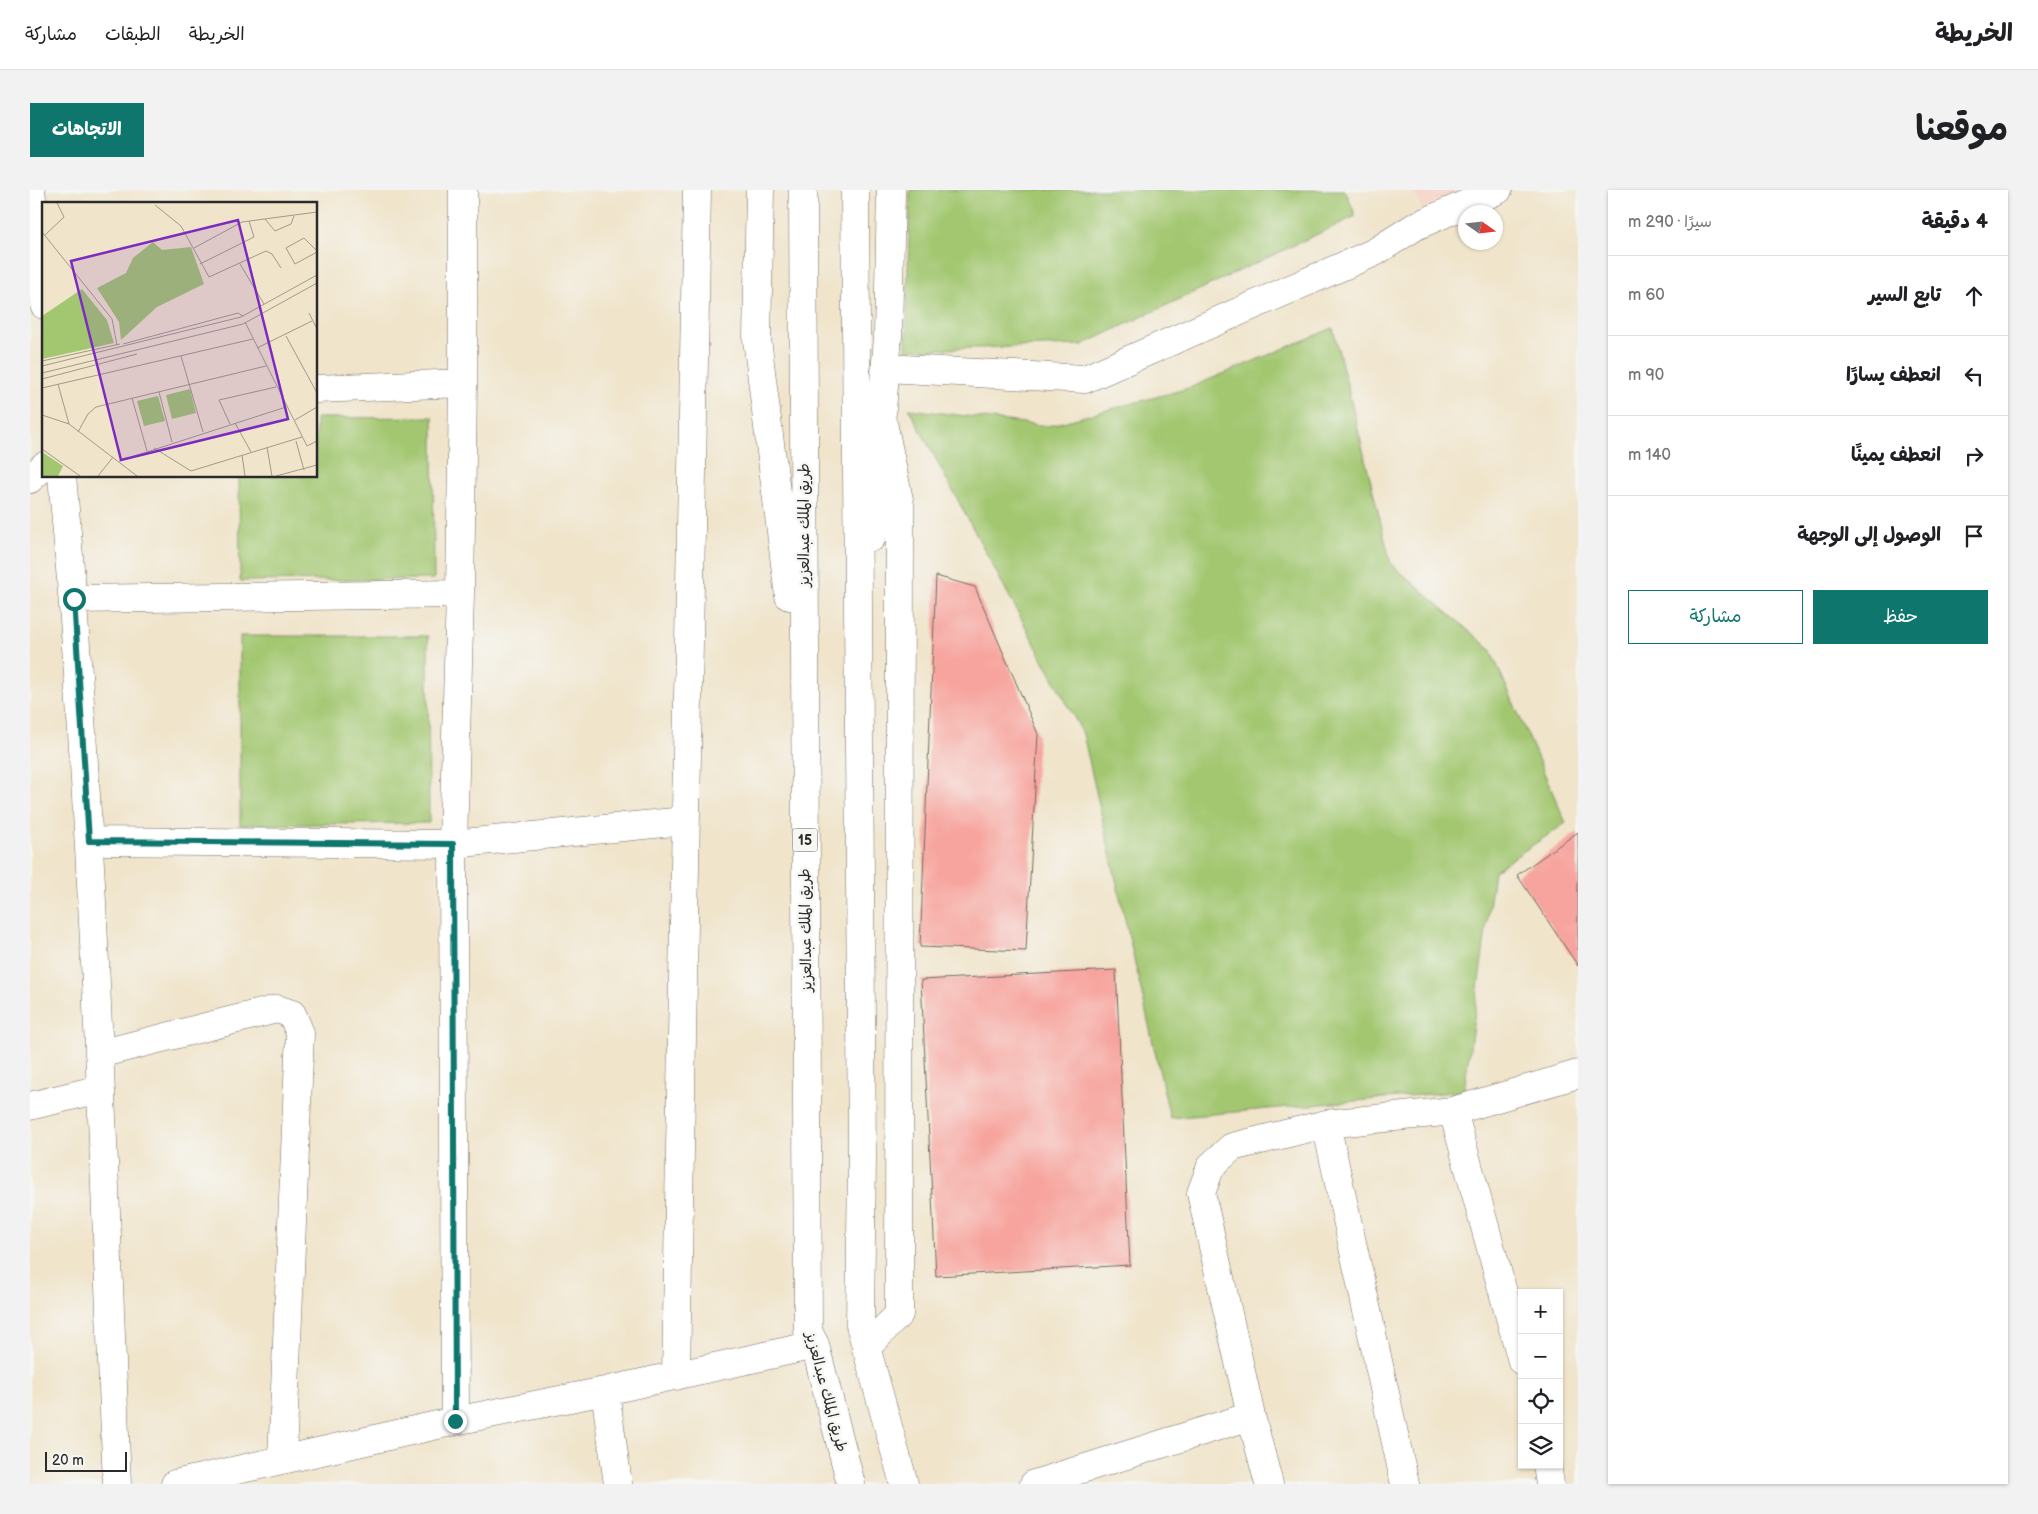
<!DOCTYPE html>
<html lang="ar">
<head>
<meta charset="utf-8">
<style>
	body { margin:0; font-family:"Balsamiq Sans","Playpen Sans Arabic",sans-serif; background:#f2f2f2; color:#202124; direction:rtl }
	.controls { position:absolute; right:15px; bottom:15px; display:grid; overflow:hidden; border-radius:0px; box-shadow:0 1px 4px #0004 }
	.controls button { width:45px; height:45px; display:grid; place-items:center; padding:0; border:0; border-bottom:1px solid #e0e0e0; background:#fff; color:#202124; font:25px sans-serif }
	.compass { position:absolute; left:1428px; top:15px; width:45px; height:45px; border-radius:50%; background:#fff; box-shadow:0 1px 4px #0004; rotate:104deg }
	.scale { position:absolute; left:15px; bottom:12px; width:82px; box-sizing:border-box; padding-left:5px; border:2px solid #2b2b2b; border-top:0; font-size:14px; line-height:18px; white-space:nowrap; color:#2b2b2b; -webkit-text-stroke:4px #f6f6f2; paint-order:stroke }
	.stop { position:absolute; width:15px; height:15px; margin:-11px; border:4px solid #0f766e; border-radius:50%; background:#fff }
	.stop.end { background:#0f766e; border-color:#fff; box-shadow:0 1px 5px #0008 }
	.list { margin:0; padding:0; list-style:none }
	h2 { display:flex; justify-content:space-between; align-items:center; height:65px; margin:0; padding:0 20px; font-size:21px }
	h2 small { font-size:16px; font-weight:400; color:#757577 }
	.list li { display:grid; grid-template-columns:32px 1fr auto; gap:15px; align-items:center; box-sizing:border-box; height:80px; padding:0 20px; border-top:1px solid #e0e0e0 }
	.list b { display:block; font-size:19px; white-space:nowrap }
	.list em { font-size:16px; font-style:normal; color:#757577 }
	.actions { display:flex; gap:10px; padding:15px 20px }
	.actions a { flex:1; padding:11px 0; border:1px solid #0f766e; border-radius:0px; text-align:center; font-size:18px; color:#0f766e }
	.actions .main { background:#0f766e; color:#fff }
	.icon { flex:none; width:28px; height:28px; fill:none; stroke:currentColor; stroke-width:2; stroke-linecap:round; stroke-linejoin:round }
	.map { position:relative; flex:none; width:1548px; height:1294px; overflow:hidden; direction:ltr; border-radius:0px }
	header { display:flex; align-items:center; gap:30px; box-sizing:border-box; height:70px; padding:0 25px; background:#fff; border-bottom:1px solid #e0e0e0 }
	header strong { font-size:24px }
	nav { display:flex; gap:28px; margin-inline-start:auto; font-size:18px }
	.intro { display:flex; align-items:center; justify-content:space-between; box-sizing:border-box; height:120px; padding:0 30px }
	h1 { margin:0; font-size:35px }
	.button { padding:12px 22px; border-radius:0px; background:#0f766e; color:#fff; font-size:18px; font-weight:700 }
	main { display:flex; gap:30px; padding:0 30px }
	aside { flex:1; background:#fff; border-radius:0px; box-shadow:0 1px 4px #0004 }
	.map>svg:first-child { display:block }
</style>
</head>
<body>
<header>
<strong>الخريطة</strong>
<nav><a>الخريطة</a><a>الطبقات</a><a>مشاركة</a></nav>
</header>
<div class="intro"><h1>موقعنا</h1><a class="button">الاتجاهات</a></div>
<main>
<aside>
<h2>4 دقيقة<small>سيرًا · 290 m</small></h2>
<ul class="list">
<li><svg class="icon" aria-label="ahead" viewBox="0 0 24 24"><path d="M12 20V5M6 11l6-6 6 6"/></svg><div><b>تابع السير</b></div><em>60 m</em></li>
<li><svg class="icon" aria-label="left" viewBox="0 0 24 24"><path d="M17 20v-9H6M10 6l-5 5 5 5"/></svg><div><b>انعطف يسارًا</b></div><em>90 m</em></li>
<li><svg class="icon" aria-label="right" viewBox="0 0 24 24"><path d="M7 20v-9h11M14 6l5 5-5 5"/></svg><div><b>انعطف يمينًا</b></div><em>140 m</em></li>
<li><svg class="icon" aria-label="arrive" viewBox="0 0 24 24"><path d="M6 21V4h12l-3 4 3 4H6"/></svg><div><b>الوصول إلى الوجهة</b></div></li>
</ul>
<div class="actions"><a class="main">حفظ</a><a>مشاركة</a></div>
</aside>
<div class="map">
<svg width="1548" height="1294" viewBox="0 0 1548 1294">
	<rect width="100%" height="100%" fill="#f6f6f2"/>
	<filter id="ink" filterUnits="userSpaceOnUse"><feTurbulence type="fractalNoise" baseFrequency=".02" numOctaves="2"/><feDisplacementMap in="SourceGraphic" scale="10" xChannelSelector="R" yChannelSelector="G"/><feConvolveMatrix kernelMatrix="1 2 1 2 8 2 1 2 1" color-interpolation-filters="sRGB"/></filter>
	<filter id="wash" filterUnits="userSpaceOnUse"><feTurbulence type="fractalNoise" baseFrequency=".0096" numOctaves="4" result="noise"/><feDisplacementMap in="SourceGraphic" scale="20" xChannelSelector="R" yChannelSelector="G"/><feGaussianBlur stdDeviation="1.12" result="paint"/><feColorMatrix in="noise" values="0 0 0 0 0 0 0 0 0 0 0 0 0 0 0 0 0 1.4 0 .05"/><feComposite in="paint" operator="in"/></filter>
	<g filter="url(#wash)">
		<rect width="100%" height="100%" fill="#f0e4ca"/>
		<!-- built -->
		<path fill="#f7d1c7" d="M 1383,0 L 1429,0 L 1392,19 Z"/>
		<!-- green -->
		<path fill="#a3c771" stroke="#67794e" d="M 880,0 L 1315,0 L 1326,26 L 1052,155 L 876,160 Z
			M 1303,138 L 1361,374 L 1460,459 L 1536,633 L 1464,681 L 1434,901 L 1140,928 L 1053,544 L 879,219 L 1018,236 L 1159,198 Z
			M 403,227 L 404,389 L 210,391 L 209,286 L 286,286 L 286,228 Z
			M 210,446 L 398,446 L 399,633 L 210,635 Z"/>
		<g id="blocks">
			<!-- building -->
			<path fill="#f7a49e" d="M 906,386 L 945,397 L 1008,544 L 996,761 L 890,757 Z
				M 1548,642 L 1548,776 L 1487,685 Z
				M 1086,780 L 1100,1075 L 906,1086 L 891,790 Z"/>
		</g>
	</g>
	<g filter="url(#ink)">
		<use href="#blocks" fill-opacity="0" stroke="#706c63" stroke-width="1"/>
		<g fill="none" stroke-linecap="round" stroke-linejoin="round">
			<defs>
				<path id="minor" d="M 1,0 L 14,115
					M 856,178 L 1055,189 L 1345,62 L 1386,36 L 1468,0
					M 286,199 L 433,193
					M 32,286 C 63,621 73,958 87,1294
					M 0,289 L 14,276
					M 44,409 L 430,404
					M 59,651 L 423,654 L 654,631
					M 69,864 L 247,819 L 262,824 L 270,843 L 252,1270
					M 0,916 L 70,899
					M 1423,921 L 1492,1171
					M 1296,934 L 1375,1294
					M 836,1158 L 869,1124 L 870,315 L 854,237
					M 646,1186 L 667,0
					M 575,1201 L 588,1294
					M 425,1231 L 423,654 L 430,404 L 433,193 L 433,0
					M 1517,1275 L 1520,1294
					M 145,1294 L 425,1231 L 575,1201 L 785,1155
					M 1004,1294 L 1221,1226
					M 1239,1294 L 1221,1226 L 1171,1003 L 1181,976 L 1202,957 L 1296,934 L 1423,921 L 1548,884"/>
				<path id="highway" d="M 730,0 L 727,149 L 759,406
					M 773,0 L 778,1141 L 785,1155 L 821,1294
					M 825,0 L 832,966 L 830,1135 L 874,1294
					M 842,347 L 858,146 L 861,0"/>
			</defs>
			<!-- minor casing -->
			<use href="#minor" stroke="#706c63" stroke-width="29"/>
			<!-- highway casing -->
			<use href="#highway" stroke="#706c63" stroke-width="29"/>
			<!-- minor -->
			<use href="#minor" stroke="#fff" stroke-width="28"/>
			<!-- highway -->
			<use href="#highway" stroke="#fff" stroke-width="28"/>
		</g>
	</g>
	<g fill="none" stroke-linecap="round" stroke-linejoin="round" filter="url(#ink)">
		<!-- route -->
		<path stroke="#0f766e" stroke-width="6" d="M 44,409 L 59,651 L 423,654 L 425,1231"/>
	</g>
	<g text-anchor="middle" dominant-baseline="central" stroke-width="5" stroke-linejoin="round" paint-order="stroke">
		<!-- shield labels -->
		<rect fill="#f6f6f2" stroke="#686867" stroke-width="1" x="762.5" y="638.5" width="25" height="23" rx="4"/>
		<g font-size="14" font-weight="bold" fill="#2b2b2b">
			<text x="775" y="650">15</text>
		</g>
		<!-- street labels -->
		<g font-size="15" fill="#2b2b2b" stroke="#f6f6f2">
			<text transform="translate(774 335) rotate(-90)">طريق الملك عبدالعزيز</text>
			<text transform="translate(776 740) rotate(-91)">طريق الملك عبدالعزيز</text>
			<text transform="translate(796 1202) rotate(75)">طريق الملك عبدالعزيز</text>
		</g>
	</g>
	<!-- overview -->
	<g transform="translate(12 12)">
		<rect width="275" height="275" fill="#f0e4ca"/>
		<path d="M 111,40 L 120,48 L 149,45 L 162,82 L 115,105 L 79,138 L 77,120 L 55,86 L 84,71 L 91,56 ZM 40,87 L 65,118 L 72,141 L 0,157 L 0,114 ZM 148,187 L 154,211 L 130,217 L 124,193 ZM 116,194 L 123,219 L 102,224 L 95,199 ZM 0,250 L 21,264 L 16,274 L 0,274 Z" fill="#a3c771"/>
		<path fill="none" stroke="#a19a8a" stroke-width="1" d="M 113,3 L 139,24 L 167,75 L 224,49 L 230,52 L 239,66M 223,17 L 233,29 L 249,22 L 252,14M 0,30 L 70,117 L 75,143M 3,33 L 22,15 L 15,1M 152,46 L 200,20 L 275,10M 275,49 L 262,36 L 244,46 L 253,62 L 275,50M 158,62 L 212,35 L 207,19M 198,62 L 222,102M 267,111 L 275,127M 203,120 L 265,244 L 275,239M 244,134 L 275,191M 81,142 L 196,111 L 201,114M 215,146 L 270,119M 139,154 L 161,230M 0,159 L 78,142M 0,164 L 199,115 L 275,73M 0,171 L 201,122 L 275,81M 0,177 L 95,152M 16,182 L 27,222M 0,186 L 211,137M 117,190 L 130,240M 90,196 L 105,249M 0,213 L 27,222 L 95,274M 253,218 L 275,205M 193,221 L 209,250M 188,222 L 177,198 L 234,185M 36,230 L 46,212 L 54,205 L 224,164M 254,239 L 262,268M 225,245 L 230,274M 112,246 L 149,269 L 260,235M 0,247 L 38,274M 200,253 L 203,274M 77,259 L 244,205M 56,274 L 71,255M 234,274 L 275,263"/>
		<path fill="#7b2cbf" fill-opacity="0.15" stroke="#7b2cbf" stroke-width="2.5" d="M 196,18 L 246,217 L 79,258 L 29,59 Z"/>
		<rect width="275" height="275" fill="none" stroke="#2b2b2b" stroke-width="2.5"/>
	</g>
</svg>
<div class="controls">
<button>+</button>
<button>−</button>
<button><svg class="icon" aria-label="locate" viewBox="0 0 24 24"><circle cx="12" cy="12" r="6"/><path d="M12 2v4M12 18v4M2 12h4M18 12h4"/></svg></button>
<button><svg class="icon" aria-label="layers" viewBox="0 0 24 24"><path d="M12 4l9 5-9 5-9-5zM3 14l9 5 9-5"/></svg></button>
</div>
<svg class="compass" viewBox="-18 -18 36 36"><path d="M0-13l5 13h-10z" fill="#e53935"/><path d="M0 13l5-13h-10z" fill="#757577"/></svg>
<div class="scale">20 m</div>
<div class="stop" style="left:44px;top:409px"></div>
<div class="stop end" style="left:425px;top:1231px"></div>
</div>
</main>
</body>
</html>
